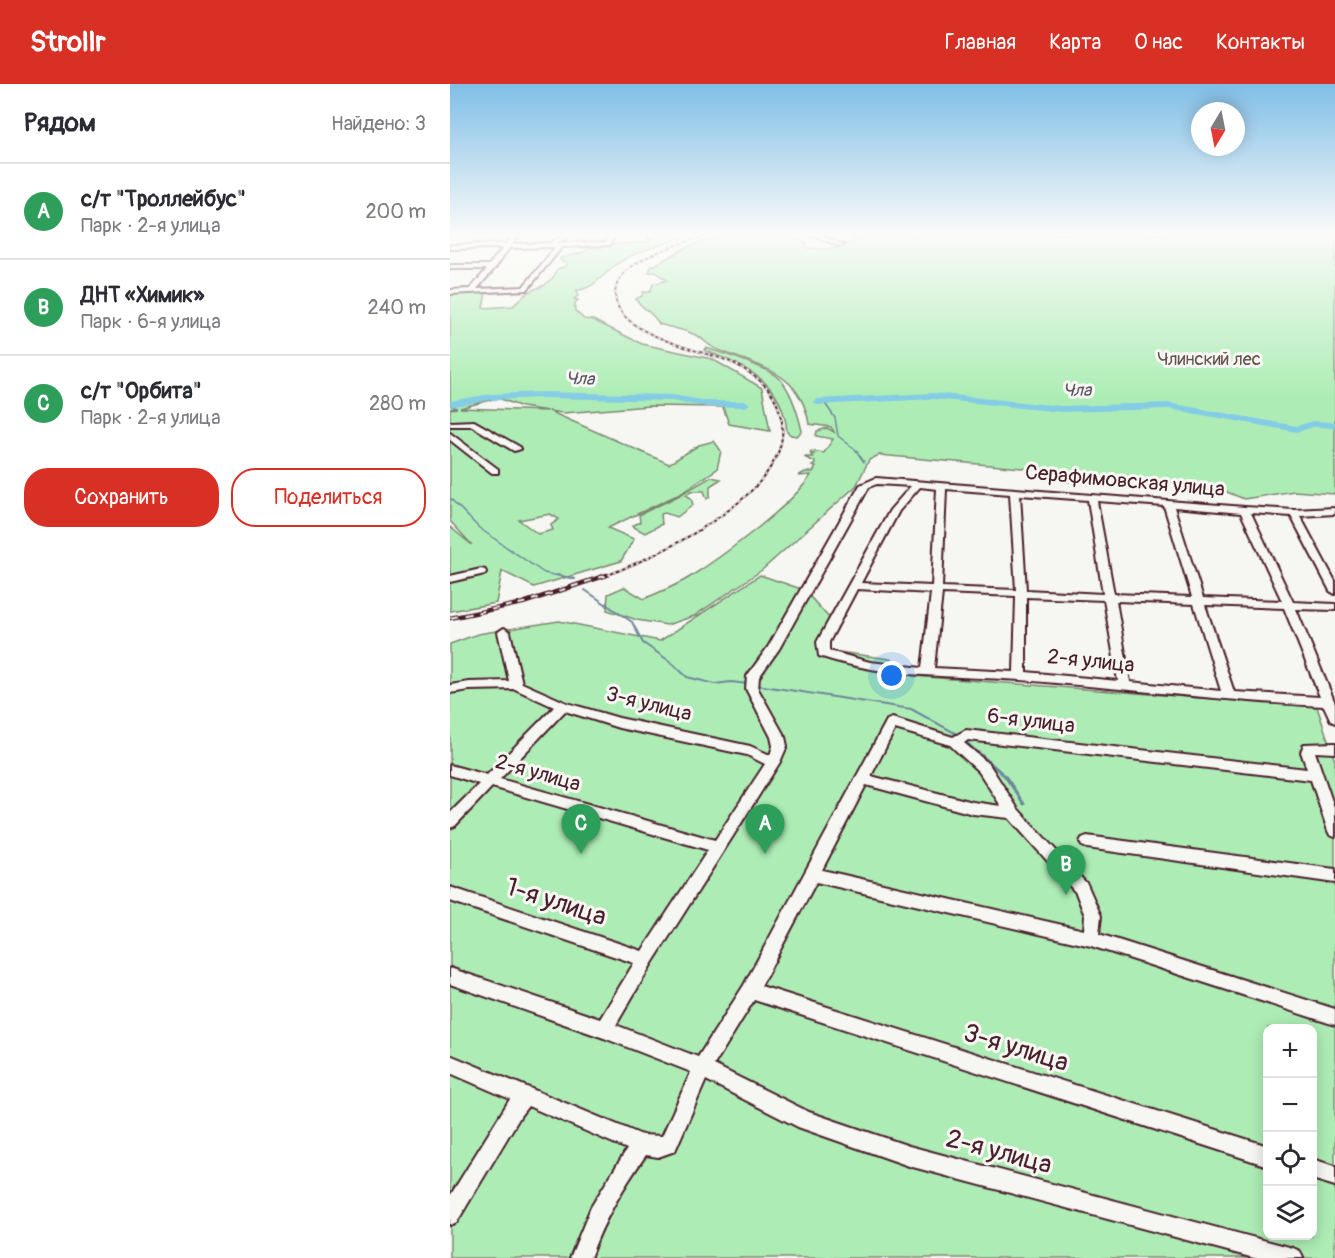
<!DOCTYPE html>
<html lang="ru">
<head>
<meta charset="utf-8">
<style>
	body { margin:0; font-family:Pangolin,sans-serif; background:#f7f7f7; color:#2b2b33 }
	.controls { position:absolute; right:18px; bottom:18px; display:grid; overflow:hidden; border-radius:12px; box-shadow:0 3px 15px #0003 }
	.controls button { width:54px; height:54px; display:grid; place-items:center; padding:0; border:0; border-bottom:2px solid #e1e1e2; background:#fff; color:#2b2b33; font:30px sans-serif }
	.compass { position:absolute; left:741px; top:18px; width:54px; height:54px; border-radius:50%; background:#fff; box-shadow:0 3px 15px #0003; rotate:190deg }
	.you { position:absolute; left:442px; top:592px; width:21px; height:21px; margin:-15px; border:4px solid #fff; border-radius:50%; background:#1a73e8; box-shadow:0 0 0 9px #1a73e833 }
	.badge { display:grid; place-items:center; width:39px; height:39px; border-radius:50%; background:#d93025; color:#fff; font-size:20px; font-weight:700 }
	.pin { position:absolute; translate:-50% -50px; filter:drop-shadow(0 2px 3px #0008) }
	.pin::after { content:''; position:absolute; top:32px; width:21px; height:18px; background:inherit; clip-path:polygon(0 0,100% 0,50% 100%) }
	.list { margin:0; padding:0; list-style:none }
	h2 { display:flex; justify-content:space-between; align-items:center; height:78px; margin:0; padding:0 24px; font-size:26px }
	h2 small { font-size:20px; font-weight:400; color:#7c7c81 }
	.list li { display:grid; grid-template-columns:39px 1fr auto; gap:18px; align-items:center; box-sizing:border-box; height:96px; padding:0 24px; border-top:2px solid #e1e1e2 }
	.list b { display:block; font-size:22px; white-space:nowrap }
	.list p { margin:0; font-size:20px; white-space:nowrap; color:#7c7c81 }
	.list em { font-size:20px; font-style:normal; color:#7c7c81 }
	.actions { display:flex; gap:12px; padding:18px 24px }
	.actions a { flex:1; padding:14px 0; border:2px solid #d93025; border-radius:24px; text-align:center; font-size:21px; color:#d93025 }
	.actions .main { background:#d93025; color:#fff }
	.icon { flex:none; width:33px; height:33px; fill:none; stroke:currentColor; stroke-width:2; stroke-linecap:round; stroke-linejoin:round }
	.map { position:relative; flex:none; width:885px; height:1174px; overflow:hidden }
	header { display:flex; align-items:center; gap:36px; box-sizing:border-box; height:84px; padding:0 30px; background:#d93025; color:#fff }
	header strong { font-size:28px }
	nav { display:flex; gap:33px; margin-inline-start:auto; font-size:21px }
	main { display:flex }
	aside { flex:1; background:#fff }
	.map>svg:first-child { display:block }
</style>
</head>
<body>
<header>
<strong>Strollr</strong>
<nav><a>Главная</a><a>Карта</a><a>О нас</a><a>Контакты</a></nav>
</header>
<main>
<aside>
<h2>Рядом<small>Найдено: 3</small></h2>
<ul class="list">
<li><span class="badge" style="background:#2e9e5b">A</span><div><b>с/т &quot;Троллейбус&quot;</b><p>Парк · 2-я улица</p></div><em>200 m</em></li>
<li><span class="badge" style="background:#2e9e5b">B</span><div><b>ДНТ «Химик»</b><p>Парк · 6-я улица</p></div><em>240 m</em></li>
<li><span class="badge" style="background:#2e9e5b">C</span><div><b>с/т &quot;Орбита&quot;</b><p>Парк · 2-я улица</p></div><em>280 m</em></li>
</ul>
<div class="actions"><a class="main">Сохранить</a><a>Поделиться</a></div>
</aside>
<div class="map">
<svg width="885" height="1174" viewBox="0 0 885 1174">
	<rect width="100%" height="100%" fill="#f6f6f2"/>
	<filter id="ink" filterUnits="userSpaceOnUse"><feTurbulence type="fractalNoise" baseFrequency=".0167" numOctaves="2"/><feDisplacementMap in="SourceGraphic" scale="12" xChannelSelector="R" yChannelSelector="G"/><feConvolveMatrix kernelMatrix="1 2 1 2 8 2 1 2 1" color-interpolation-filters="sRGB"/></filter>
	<g filter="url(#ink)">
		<!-- green -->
		<path fill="#adedb5" stroke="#7c8670" stroke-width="1.5" fill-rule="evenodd" d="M 205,149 L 250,149 C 223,157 193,164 170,178 C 156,187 143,206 127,206 L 128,212 L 124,215 L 128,216 L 125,219 L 125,227 L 134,235 L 143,236 L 192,260 L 262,275 L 312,304 L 320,347 L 279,340 L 273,323 L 199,322 L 113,329 L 99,327 L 219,380 L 249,361 L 264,357 L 271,367 L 267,385 L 231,409 L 158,444 L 184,455 L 171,477 L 84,503 L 52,487 L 46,519 L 0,527 L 0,443 L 22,461 L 0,437 L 0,325 L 7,324 L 0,322 L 0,210 L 36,209 L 33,224 L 63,222 L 78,208 L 95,201 L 104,192 L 107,185 L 116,182 L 117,178 L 111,177 L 110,174 L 134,168 L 142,161 L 199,158 L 199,153 L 204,153 ZM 48,314 L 72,323 L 98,327 L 10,324 ZM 100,430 L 109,435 L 101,441 L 103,446 L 88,450 L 69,436 Z
			M 277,149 L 334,149 L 357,159 L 356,164 L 383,165 L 405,157 L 409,149 L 885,149 L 885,410 L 844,407 L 794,415 L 760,401 L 639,393 L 620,398 L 583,385 L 429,371 L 419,376 L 406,402 L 312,486 L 244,532 L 217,541 L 187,536 L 157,526 L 158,510 L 174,503 L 194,515 C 209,508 226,502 240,493 C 271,473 343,421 361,391 L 348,392 L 355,388 L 363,388 L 366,383 L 362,382 L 365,380 L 365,378 L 354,373 L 363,373 L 361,371 L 364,370 L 360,369 L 361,367 L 374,369 L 383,355 L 366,352 L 367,347 L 377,344 L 384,348 L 381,343 L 359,340 C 350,285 307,283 264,264 C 258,261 254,256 249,253 C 238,246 221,244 209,240 C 203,228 193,226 186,215 L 192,212 L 193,208 L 200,208 L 203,200 L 217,196 L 205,188 L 199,188 L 201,183 L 237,163 Z
			M 256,264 C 272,269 320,284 330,295 C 342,308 348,330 352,347 L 347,352 L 341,351 L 337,348 C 333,297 296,283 254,266 Z
			M 261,393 L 271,395 L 260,402 L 260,412 L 257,415 L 254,407 L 241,407 L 236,411 L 241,414 L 243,421 L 227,433 L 215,429 L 211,430 L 212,440 L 195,449 L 182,442 L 190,438 L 189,431 L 228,412 Z
			M 310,491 L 354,506 L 380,535 L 367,565 L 440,575 L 463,592 L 867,623 L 885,677 L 885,1174 L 0,1174 L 0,560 L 28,550 L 109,537 L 210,557 ZM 818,944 L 862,944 L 862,1152 L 818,1152 Z"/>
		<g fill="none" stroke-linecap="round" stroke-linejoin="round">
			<!-- stream-far2 -->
			<path stroke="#6d879b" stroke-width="1.5" d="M 451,149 L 465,151 L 652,149
				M 374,318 L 385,334 L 388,352 L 405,365 L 414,378
				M 0,414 L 29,444 L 94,489 L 114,493"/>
			<!-- stream-far1 -->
			<path stroke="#6d879b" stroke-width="2" d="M 107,491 L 125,495
				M 135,506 L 182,538 L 193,559 L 221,578 L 237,593 L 265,600 L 281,598 L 298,600
				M 307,601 L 461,625 L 505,649
				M 515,657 L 531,671"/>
			<!-- stream -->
			<path stroke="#6d879b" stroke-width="3" d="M 529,669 L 555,692 L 574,720"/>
			<!-- river -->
			<path fill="#84cce5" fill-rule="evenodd" d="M 93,308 L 222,311 L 257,317 L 296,317 L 300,320 L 296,323 L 257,323 L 222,317 L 93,314 L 41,316 L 0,323 L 0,317 L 41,310 Z
				M 483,309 L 611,322 L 719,319 L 847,342 L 863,337 L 885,338 L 885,344 L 864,343 L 847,348 L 719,325 L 611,328 L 483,315 L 367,321 L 363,318 L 367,315 Z"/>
			<defs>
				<path id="minor" d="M 65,149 L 71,149 L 62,160 L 100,159 L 118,149 L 125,149 L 106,159 L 156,158 L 160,149 L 166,149 L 160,161 L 112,163 L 77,206 L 0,210 L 0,206 L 20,205 L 37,185 L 0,185 L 0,181 L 39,181 L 53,164 L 0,165 L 0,161 L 56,160 ZM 106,163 L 73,203 L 27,205 L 45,184 L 59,164 Z
					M 199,149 L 205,149 L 203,153 L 199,153 Z
					M 358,149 L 366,149 L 394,161 L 389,162 Z
					M 401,149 L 407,149 L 405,153 L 401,153 Z
					M 24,337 L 70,363 L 71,365 L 64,367 L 22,342 L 0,342 L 0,338 Z
					M 0,349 L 48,385 L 48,389 L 42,389 L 0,356 Z
					M 426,394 L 795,423 L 844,426 L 885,424 L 885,430 L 850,432 L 885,497 L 885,510 L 880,507 L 841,432 L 801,429 L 843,518 L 885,520 L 885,526 L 846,525 L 885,619 L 885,639 L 881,637 L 874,622 C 772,617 672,604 571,596 C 500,591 438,595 369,572 L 367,558 L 440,426 L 461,402 L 427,400 L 419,403 L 329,565 L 309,593 L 308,605 L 335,653 L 337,662 L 330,678 L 201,881 L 166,941 L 248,973 L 294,901 L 437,636 L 442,634 L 503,653 L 516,646 L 857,685 L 851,668 L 854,660 L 885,659 L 885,669 L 865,668 L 885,726 L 885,753 L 880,751 L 878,747 L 861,696 L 518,656 L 514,659 L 539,680 L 568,725 L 637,800 L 651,832 L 649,850 L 885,925 L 885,941 L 641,862 L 366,798 L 311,902 L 818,1062 L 818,1082 L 304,916 L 264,981 L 359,1028 L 459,1062 L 843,1164 L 850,1167 L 853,1174 L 804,1174 L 459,1082 L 348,1043 L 256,996 L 225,1067 L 208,1073 L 196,1071 C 173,1103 153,1137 140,1174 L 120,1174 L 141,1123 L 177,1065 L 78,1022 L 71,1031 L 7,1138 L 0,1141 L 0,1112 L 60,1015 L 0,989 L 0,971 L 192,1051 L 212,1052 L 241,988 L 154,954 L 0,900 L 0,884 L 150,935 L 184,879 L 0,817 L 0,803 L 192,867 L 258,766 L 42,703 L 5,742 L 0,744 L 0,729 L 29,700 L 0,691 L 0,681 L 37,691 L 104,623 L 65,605 L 19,606 L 0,609 L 0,601 L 19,598 L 59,597 L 48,548 L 54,544 L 60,548 L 72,599 L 117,619 L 169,634 L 300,662 L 320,671 L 323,662 L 321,653 L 296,605 L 297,592 L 318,563 L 410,401 ZM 470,403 L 487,405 L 482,502 L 411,499 L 449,427 ZM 496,405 L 560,410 L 566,506 L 492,503 ZM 570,411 L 638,416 L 653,510 L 576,506 ZM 647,417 L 714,422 L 742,513 L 664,510 ZM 724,423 L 791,429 L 832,517 L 753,514 ZM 407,505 L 481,509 L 472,584 L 420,578 L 379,567 L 379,558 ZM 492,509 L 566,512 L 564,588 L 484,584 ZM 576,513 L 654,516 L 668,597 L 576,588 ZM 666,517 L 744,520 L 771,607 L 680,598 ZM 755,521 L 834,524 L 870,613 L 784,608 ZM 115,627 L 169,644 L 297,671 L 315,680 L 265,756 L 50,695 ZM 445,645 L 500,661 L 529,688 L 551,722 L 523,718 L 421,692 ZM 416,701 L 523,730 L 559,734 L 626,809 L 635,832 L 634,846 L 372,786 Z
					M 31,485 L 35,486 L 36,488 L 35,490 L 0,498 L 0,492 Z
					M 637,752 L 885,785 L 885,799 L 637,764 L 632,762 L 630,758 L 632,754 Z
					M 862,1075 L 885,1082 L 885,1102 L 862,1095 Z"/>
			</defs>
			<!-- minor casing -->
			<use href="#minor" stroke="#4a1f2b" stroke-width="4"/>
			<!-- minor -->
			<use href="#minor" fill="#f6f6f2" fill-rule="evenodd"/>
			<defs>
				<path id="rail-far1" d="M 153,493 C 209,471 353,406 330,329 C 326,315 321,306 309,296 C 299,288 289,281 278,277 C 248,265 155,249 166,203 C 174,172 240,157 267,149"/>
				<path id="rail" d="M 0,534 L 73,519 L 157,491"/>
			</defs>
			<!-- rail-far1 casing -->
			<use href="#rail-far1" stroke="#4a1f2b" stroke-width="2"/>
			<!-- rail casing -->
			<use href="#rail" stroke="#4a1f2b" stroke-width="4.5"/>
			<!-- rail-far1 -->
			<use href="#rail-far1" stroke="#f6f6f2" stroke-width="1.5" stroke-dasharray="3" stroke-linecap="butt"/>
			<!-- rail -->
			<use href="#rail" stroke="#f6f6f2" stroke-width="2" stroke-dasharray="7" stroke-linecap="butt"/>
		</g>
	</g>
	<!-- sky -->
	<linearGradient id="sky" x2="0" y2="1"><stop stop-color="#80bee7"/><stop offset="0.48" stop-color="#fbfbf9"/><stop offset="1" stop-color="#fbfbf9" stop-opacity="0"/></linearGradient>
	<rect width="885" height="313" fill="url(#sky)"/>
	<g text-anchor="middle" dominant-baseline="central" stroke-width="6" stroke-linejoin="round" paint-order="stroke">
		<!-- far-park labels -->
		<g font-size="18" fill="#63524e" stroke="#f6f6f2">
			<text x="759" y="275">Члинский лес</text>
		</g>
		<!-- far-water labels -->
		<g font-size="18" font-style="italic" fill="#5b5363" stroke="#f6f6f2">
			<text transform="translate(130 295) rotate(2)">Чла</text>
			<text x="627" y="306">Чла</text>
		</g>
		<!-- street labels -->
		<g font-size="21" fill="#4a1f2b" stroke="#f6f6f2">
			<text transform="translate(675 397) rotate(5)">Серафимовская улица</text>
			<text transform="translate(641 577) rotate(6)">2-я улица</text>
			<text transform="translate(199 620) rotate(14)">3-я улица</text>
			<text transform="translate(581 637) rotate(7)">6-я улица</text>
			<text transform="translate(88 689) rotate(16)">2-я улица</text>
		</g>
		<!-- near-street labels -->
		<g font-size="26" fill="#4a1f2b" stroke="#f6f6f2">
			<text transform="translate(106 818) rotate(18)">1-я улица</text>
			<text transform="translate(566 964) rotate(17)">3-я улица</text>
			<text transform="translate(549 1068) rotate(15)">2-я улица</text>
		</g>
	</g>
</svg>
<div class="controls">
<button>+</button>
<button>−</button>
<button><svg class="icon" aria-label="locate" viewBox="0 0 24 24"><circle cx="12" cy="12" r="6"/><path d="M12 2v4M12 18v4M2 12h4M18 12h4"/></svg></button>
<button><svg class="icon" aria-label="layers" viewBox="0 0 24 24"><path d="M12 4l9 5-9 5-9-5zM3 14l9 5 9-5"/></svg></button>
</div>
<svg class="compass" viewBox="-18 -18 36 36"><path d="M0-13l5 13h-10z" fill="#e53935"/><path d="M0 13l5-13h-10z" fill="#7c7c81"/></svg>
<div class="you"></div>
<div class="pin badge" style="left:315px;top:770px;background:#2e9e5b">A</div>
<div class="pin badge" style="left:616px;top:811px;background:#2e9e5b">B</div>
<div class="pin badge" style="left:131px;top:770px;background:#2e9e5b">C</div>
</div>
</main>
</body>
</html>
